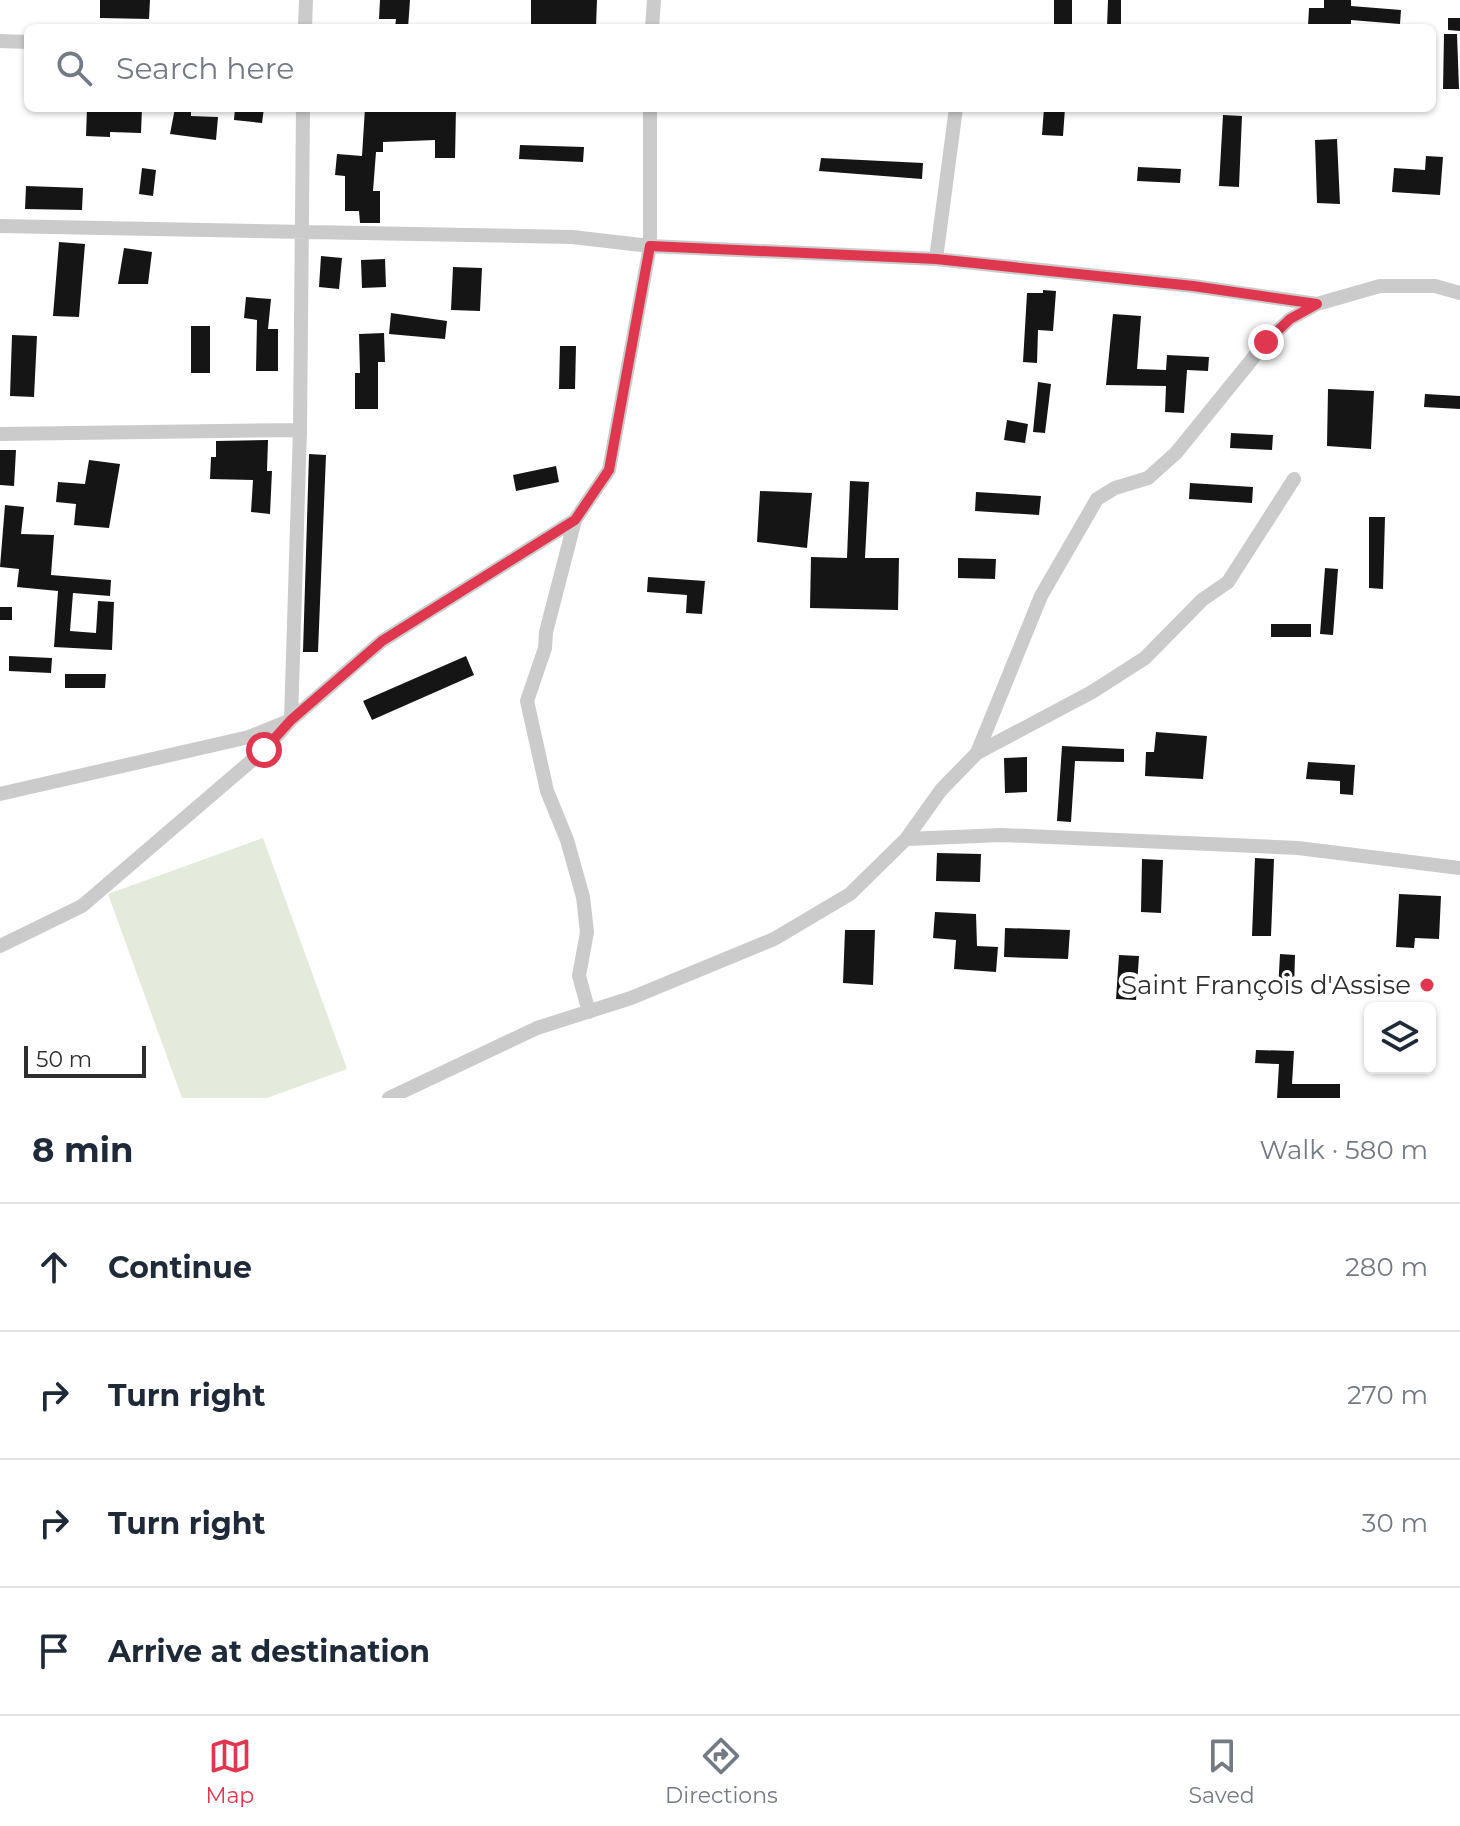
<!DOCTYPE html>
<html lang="en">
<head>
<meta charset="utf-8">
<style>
	body { margin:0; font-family:Montserrat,sans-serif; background:#f2f2f3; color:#1f2937 }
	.controls { position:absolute; right:24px; bottom:24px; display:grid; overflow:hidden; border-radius:12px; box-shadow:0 2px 6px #0004 }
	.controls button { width:72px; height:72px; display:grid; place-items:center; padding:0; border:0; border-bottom:2px solid #e0e1e3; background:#fff; color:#1f2937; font:40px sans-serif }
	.scale { position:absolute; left:24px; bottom:20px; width:122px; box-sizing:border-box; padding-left:8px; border:4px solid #2e2e2e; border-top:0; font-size:22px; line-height:28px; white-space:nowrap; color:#2e2e2e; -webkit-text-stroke:6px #fff; paint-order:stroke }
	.stop { position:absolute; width:24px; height:24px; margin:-18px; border:6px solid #de374f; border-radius:50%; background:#fff }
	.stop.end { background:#de374f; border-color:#fff; box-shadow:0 2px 8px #0008 }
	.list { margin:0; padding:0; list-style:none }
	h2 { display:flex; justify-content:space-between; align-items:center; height:104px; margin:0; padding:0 32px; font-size:34px }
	h2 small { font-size:26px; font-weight:400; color:#747a83 }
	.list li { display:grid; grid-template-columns:52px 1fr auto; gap:24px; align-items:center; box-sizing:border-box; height:128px; padding:0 32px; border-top:2px solid #e0e1e3 }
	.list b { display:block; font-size:30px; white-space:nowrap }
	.list em { font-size:26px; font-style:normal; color:#747a83 }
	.icon { flex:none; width:44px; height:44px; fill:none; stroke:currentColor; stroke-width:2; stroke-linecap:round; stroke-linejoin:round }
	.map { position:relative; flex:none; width:1460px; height:1098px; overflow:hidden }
	.search { position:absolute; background:#fff; box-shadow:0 2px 6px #0004; left:24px; right:24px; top:24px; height:88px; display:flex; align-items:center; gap:20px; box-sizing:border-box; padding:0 28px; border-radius:12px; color:#747a83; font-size:30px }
	.sheet { height:616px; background:#fff }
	nav { display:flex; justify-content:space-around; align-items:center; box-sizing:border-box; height:112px; border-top:2px solid #e0e1e3; background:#fff; font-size:22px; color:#747a83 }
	nav a { display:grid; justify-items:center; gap:4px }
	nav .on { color:#de374f }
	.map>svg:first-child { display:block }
</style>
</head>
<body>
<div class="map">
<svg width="1460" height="1098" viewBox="0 0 1460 1098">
	<rect width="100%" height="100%" fill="#fff"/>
	<!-- green -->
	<path fill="#e5ebdc" d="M 263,838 L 347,1069 L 267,1098 L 182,1098 L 108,894 Z"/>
	<!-- building -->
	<path fill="#151515" d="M 100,0 L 150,0 L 149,19 L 100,18 Z
		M 380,0 L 410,0 L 408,28 L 395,28 L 396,19 L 379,19 Z
		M 531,0 L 597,0 L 596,27 L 531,28 Z
		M 1054,0 L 1072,0 L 1072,28 L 1054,28 Z
		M 1108,0 L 1121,0 L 1121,27 L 1107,27 Z
		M 1324,0 L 1351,0 L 1351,6 L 1401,10 L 1400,24 L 1351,20 L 1351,28 L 1308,26 L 1309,8 L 1324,8 Z
		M 1448,18 L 1460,18 L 1460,31 L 1448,30 Z
		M 1444,34 L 1457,34 L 1459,89 L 1443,89 Z
		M 87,108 L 142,108 L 141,133 L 110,132 L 110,137 L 86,136 Z
		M 175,108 L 191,108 L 191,116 L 218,117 L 216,140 L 170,134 Z
		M 235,108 L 264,108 L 262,123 L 234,120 Z
		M 365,108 L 456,108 L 455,158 L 435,158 L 435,140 L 383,142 L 383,152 L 376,152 L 373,191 L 380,191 L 380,223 L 360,223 L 359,211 L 345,211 L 345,176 L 335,175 L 337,154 L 362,156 Z
		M 1044,108 L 1065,108 L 1063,136 L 1042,135 Z
		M 1223,115 L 1242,116 L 1239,187 L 1219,186 Z
		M 1337,139 L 1340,204 L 1317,203 L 1315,140 Z
		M 520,145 L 584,147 L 583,162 L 519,159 Z
		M 1426,156 L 1443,157 L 1440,195 L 1392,192 L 1394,168 L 1425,170 Z
		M 821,158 L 923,163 L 922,179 L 819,171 Z
		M 1138,167 L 1181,169 L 1180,183 L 1137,181 Z
		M 142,168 L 156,170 L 153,196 L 139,194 Z
		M 26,186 L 83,188 L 82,210 L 25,209 Z
		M 59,242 L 85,244 L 79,317 L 53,316 Z
		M 124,248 L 152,252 L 148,284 L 118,284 Z
		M 321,256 L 342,258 L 339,289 L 319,287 Z
		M 385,259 L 386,287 L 362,288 L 361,260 Z
		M 453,267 L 482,268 L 480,311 L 451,310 Z
		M 1043,290 L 1056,291 L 1053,331 L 1038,330 L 1037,363 L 1023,362 L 1027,293 L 1043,293 Z
		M 246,297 L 271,299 L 268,329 L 278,329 L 278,371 L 256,371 L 257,320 L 244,318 Z
		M 391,313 L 447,321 L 445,339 L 389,334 Z
		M 1113,314 L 1141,316 L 1137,369 L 1166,370 L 1167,355 L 1209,357 L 1208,371 L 1187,370 L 1184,413 L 1165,412 L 1166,386 L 1106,385 Z
		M 191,326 L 210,326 L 210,373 L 191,373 Z
		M 384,333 L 385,362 L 378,362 L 378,409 L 355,409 L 355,373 L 360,373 L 359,334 Z
		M 12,335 L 37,336 L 34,397 L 10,396 Z
		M 560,346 L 576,346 L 575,389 L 559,389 Z
		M 1038,382 L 1051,384 L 1045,433 L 1033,432 Z
		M 1328,389 L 1374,391 L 1371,449 L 1327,446 Z
		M 1425,394 L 1460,396 L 1460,409 L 1424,407 Z
		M 1007,420 L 1028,424 L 1025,443 L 1004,440 Z
		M 1231,433 L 1273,435 L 1272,450 L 1230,448 Z
		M 268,440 L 267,471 L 272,471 L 270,514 L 251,512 L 253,480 L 210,479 L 211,457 L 216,457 L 216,441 Z
		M 0,450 L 16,450 L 14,486 L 0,485 Z
		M 309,454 L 326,455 L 318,652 L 303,652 Z
		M 89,460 L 120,464 L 109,528 L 74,525 L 76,504 L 56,502 L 58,482 L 85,484 Z
		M 556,466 L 559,482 L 516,491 L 513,475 Z
		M 850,481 L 869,482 L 865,558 L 899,558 L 898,610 L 810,608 L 811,557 L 847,558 Z
		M 1190,483 L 1253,487 L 1252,503 L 1189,499 Z
		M 760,491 L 812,493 L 807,548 L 757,542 Z
		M 976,492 L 1041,496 L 1039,515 L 975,511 Z
		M 5,505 L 24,507 L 21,534 L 54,535 L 51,575 L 111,580 L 110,596 L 73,593 L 70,631 L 96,633 L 98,601 L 114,602 L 112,650 L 54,647 L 58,591 L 17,587 L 19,569 L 0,567 Z
		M 1369,517 L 1385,517 L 1383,589 L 1369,588 Z
		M 958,558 L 996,559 L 995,579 L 958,578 Z
		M 1325,568 L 1338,569 L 1333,635 L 1320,634 Z
		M 648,577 L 705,581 L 702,614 L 686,613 L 687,595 L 647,592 Z
		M 0,607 L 12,607 L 12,620 L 0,620 Z
		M 1271,624 L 1311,624 L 1311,637 L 1271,637 Z
		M 9,656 L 52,658 L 51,673 L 9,671 Z
		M 466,656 L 474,675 L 372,720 L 363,701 Z
		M 65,674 L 106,674 L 105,688 L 65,688 Z
		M 1156,732 L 1207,736 L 1203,779 L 1145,776 L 1146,752 L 1154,752 Z
		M 1062,746 L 1124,749 L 1124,762 L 1075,761 L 1071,822 L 1057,821 Z
		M 1027,757 L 1027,792 L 1005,793 L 1004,758 Z
		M 1308,762 L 1355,765 L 1353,795 L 1340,794 L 1340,781 L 1306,779 Z
		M 937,853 L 981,854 L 980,882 L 936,881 Z
		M 1255,858 L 1274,859 L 1271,936 L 1252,936 Z
		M 1142,859 L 1163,860 L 1161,913 L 1141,912 Z
		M 1399,894 L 1441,896 L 1439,939 L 1415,938 L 1414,948 L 1396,947 Z
		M 935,912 L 976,914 L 977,946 L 998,947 L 996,972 L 954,969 L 956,940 L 933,938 Z
		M 1005,928 L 1070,930 L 1068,959 L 1004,957 Z
		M 845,930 L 875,930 L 873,985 L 843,983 Z
		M 1280,954 L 1295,955 L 1294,991 L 1278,990 Z
		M 1119,955 L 1139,956 L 1136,1000 L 1116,999 Z
		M 1256,1050 L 1294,1051 L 1292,1084 L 1340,1084 L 1340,1098 L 1277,1098 L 1279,1064 L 1255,1063 Z"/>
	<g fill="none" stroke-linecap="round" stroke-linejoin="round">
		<!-- street -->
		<path stroke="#cbcbcb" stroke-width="14" d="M 305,28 L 306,0
			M 652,28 L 654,0
			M 0,41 L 28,42
			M 0,226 L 572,237 L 650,246 L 936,259 L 1193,286 L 1317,304 L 1380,286 L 1435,286 L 1460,293
			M 936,259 L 956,108
			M 0,434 L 300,430 L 303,108
			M 977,753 L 1041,596 L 1097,499 L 1115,488 L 1148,478 L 1176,453 L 1266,342 L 1290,319 L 1317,304
			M 0,794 L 249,737 L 291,720 L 300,430
			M 906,839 L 1002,835 L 1298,848 L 1460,868
			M 0,946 L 82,906 L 264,750 L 291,720 L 382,641 L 575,520
			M 589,1012 L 579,976 L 587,932 L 583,897 L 567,840 L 547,791 L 527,701 L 545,648 L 546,632 L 575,520 L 609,470 L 650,246 L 650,108
			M 389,1098 L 537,1028 L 631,998 L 774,939 L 850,894 L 906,839 L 941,790 L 977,753 L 1092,692 L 1145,658 L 1202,600 L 1228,582 L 1294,479"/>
	</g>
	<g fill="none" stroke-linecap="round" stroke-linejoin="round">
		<!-- route -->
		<path stroke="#de374f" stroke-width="10" d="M 264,750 L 291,720 L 382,641 L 575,520 L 609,470 L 650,246 L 936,259 L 1193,286 L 1317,304 L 1290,319 L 1266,342"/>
	</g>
	<!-- markers -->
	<circle fill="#de374f" stroke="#fff" stroke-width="3" cx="1427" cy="985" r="8"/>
	<g text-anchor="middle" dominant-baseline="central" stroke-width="8" stroke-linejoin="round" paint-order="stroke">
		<!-- poi labels -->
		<g font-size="26" fill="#2e2e2e" stroke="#fff" text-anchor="end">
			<text x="1411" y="985">Saint François d'Assise</text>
		</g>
	</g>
</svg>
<div class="controls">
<button><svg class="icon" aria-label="layers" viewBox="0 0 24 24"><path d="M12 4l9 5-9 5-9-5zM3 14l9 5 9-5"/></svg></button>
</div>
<div class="scale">50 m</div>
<div class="stop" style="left:264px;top:750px"></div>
<div class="stop end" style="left:1266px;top:342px"></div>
<div class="search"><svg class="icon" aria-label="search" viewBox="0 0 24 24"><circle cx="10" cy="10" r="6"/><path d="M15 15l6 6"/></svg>Search here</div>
</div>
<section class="sheet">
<h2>8 min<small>Walk · 580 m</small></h2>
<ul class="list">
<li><svg class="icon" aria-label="ahead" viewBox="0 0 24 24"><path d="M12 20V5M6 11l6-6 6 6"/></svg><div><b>Continue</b></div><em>280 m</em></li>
<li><svg class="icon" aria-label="right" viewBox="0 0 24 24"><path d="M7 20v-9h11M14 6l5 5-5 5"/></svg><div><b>Turn right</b></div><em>270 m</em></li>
<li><svg class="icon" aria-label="right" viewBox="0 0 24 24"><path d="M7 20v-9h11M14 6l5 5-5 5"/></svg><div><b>Turn right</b></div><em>30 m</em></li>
<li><svg class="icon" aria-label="arrive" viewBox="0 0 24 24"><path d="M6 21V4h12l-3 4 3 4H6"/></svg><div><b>Arrive at destination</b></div></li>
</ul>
</section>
<nav>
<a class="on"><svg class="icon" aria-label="map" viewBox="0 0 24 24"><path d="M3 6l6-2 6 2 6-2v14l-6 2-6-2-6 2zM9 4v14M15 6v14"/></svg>Map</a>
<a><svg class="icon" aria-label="directions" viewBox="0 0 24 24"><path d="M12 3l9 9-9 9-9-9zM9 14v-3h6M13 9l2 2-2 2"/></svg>Directions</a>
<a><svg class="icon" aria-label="saved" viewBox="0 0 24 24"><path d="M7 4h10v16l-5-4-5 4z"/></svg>Saved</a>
</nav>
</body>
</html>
